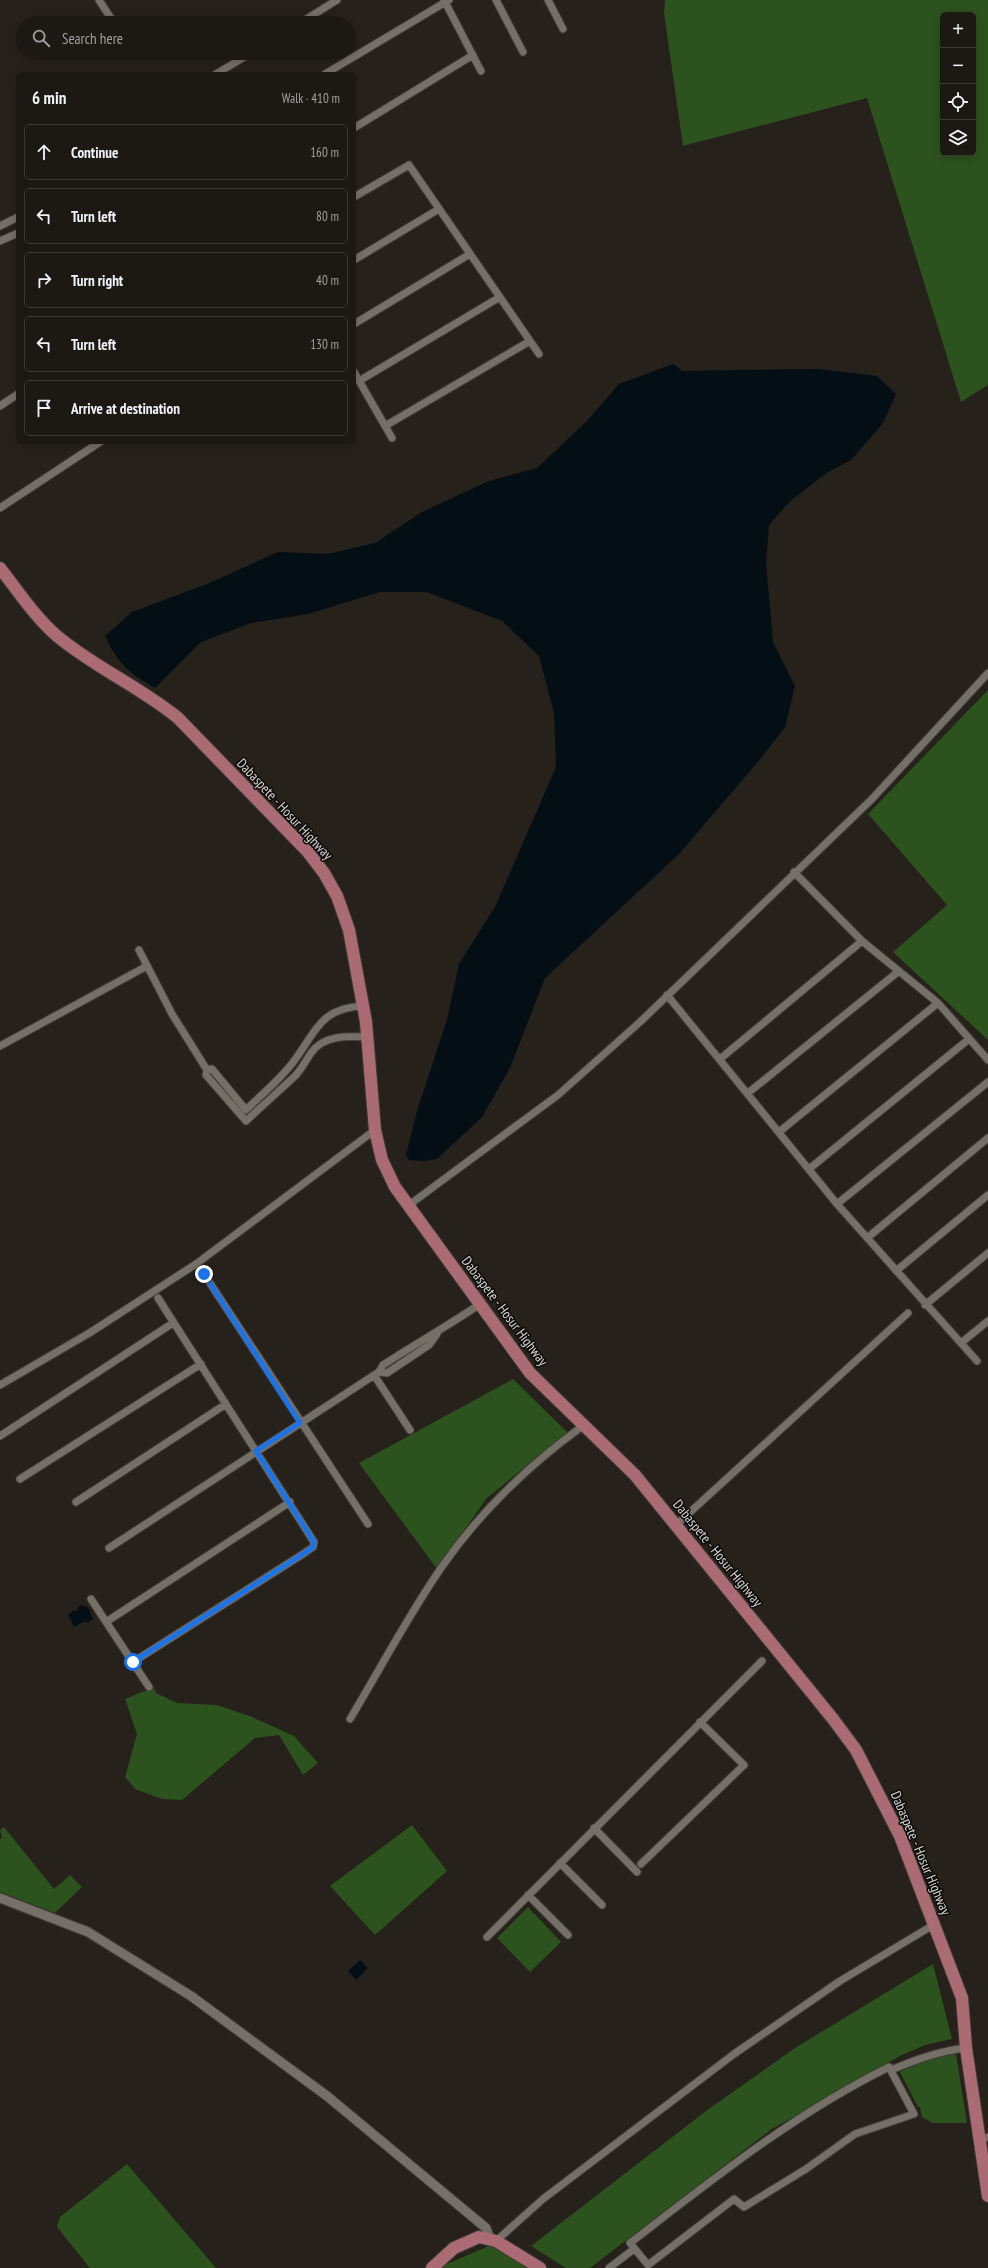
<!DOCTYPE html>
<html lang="en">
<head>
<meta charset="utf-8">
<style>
	body { margin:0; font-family:"PT Sans Narrow",sans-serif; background:#25221d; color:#f1f3f6 }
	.controls { position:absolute; right:12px; top:12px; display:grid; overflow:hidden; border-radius:6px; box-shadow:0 2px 10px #0003 }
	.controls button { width:36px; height:36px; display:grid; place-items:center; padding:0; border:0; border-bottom:1px solid #3a3834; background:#1c1914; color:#f1f3f6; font:20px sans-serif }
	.stop { position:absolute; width:12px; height:12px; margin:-9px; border:3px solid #1a73e8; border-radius:50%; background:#fff }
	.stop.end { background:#1a73e8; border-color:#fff; box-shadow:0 1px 4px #0008 }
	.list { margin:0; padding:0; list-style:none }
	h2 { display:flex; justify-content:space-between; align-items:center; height:52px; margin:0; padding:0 16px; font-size:17px }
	h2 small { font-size:13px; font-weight:400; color:#a0a0a0 }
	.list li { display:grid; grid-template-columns:26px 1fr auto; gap:12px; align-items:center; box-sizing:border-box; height:56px; margin:0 8px 8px; padding:0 8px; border:1px solid #3a3834; border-radius:6px }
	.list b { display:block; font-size:15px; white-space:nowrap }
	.list em { font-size:13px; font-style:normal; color:#a0a0a0 }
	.icon { flex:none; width:22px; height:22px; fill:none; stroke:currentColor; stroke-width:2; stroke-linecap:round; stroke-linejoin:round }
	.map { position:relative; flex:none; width:988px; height:2268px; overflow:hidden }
	.search { position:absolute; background:#1c1914; box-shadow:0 2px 10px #0003; left:16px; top:16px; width:340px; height:44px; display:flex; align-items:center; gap:10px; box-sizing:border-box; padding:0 14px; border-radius:22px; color:#a0a0a0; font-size:15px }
	.panel { position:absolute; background:#1c1914; box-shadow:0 2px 10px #0003; left:16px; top:72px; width:340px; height:372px; border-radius:6px }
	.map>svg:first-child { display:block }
</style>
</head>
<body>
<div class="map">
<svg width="988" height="2268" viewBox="0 0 988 2268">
	<rect width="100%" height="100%" fill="#26211b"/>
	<!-- green -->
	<path fill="#2c521d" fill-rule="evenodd" d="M 665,0 L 988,0 L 988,385 L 961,402 L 867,98 L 683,146 L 664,13 ZM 943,15 L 973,15 L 973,153 L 943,153 Z
		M 988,690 L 988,1040 L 893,952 L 947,905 L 868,814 Z
		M 513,1379 L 567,1432 L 486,1499 L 437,1569 L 359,1463 Z
		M 154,1687 L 156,1693 L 177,1703 L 217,1705 L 252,1717 L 294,1736 L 318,1763 L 303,1775 L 279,1735 L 255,1738 L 182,1800 L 162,1799 L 135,1789 L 125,1777 L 137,1734 L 125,1699 Z
		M 412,1825 L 447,1871 L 375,1935 L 330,1886 Z
		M 4,1827 L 54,1889 L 70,1875 L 82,1887 L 55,1913 L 0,1892 L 0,1839 L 2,1838 L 0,1830 Z
		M 528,1907 L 561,1942 L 530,1972 L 497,1938 Z
		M 933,1964 L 952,2039 L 925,2045 L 900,2056 L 772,2129 L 590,2268 L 566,2268 L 531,2246 L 706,2111 L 795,2048 Z
		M 956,2054 L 967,2123 L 933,2123 L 922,2117 L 920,2107 L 918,2107 L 900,2072 L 925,2059 Z
		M 127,2164 L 216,2268 L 90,2268 L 57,2227 L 60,2217 Z
		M 491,2245 L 528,2268 L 440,2268 L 440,2267 Z"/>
	<!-- water -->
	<path fill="#030e15" d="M 673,364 L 682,371 L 818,369 L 877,376 L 896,394 L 883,423 L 851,460 L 828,472 L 789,502 L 769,525 L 766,564 L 773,642 L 795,686 L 785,727 L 762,757 L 679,854 L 545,978 L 510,1068 L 482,1117 L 437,1159 L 423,1161 L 409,1160 L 406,1155 L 417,1111 L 447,1020 L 459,964 L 495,907 L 556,767 L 554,713 L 539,656 L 502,621 L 427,592 L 380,592 L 308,614 L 251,623 L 201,642 L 155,688 C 128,672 119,665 105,636 L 132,612 L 207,584 L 278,552 L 328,554 L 375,543 L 422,512 L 489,481 L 537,468 L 587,421 L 619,384 Z
		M 80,1605 L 88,1607 L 93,1619 L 87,1623 L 85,1621 L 74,1627 L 68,1615 L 74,1610 L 76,1611 Z
		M 360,1960 L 368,1968 L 356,1980 L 348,1971 Z"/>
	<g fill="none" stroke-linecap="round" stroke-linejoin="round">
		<defs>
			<path id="minor" d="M 99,0 L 114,23
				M 444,0 L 481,71
				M 496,0 L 523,52
				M 548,0 L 563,29
				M 300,23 L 337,0
				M 216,74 L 251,53
				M 325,74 L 449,0
				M 354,128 L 473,55
				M 354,197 L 409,165 L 539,354
				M 0,226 L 18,217
				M 0,241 L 18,233
				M 354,260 L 439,209
				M 354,324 L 470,254
				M 354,372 L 392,438
				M 359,381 L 500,297
				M 0,406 L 18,394
				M 385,426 L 530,341
				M 0,508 L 100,442
				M 794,872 L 862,941 L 938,1003 L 988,1060
				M 139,950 L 172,1014 L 207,1070 L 206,1075 L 246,1121 C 262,1106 279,1091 295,1076 C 302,1069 306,1060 311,1053 C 323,1035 348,1036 367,1037
				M 667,995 L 837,1204 L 977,1361
				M 0,1046 L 147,966
				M 720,1059 L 862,941
				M 207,1070 L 212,1069 L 246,1110 C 260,1096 277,1082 290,1066 C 315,1036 317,1008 363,1006
				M 748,1093 L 899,971
				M 779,1132 L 938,1003
				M 809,1169 L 969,1039
				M 837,1204 L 988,1082
				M 409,1205 L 558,1095 L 640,1022 L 872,799 L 988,673
				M 867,1238 L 988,1138
				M 896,1271 L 988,1195
				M 204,1274 L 368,1524
				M 925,1305 L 988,1253
				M 961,1343 L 988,1321
				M 379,1372 L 387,1373 L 429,1345 L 437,1334
				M 374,1375 L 410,1430
				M 0,1385 L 91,1332 L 196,1264 L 375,1130
				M 0,1436 L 173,1323
				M 20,1479 L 201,1364
				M 76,1502 L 226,1404
				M 676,1525 L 908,1313
				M 109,1548 L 379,1372 L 383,1365 C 415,1344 448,1326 480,1304
				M 91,1599 L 149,1687
				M 106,1622 L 290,1502
				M 133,1662 L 303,1554 L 313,1547 L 314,1542 L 158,1298
				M 350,1719 C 380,1669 408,1616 441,1568 C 479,1513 530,1464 584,1425
				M 594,1828 L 637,1872
				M 560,1863 L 602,1905
				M 641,1864 L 744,1765 L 700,1722
				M 528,1895 L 568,1935
				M 487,1937 L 762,1661
				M 889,2067 L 914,2114 L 855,2134 L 806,2169 L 744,2207 L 734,2199 L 648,2265 L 630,2243 C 713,2179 794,2114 889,2067 Z
				M 891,2070 C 915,2060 939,2051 966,2048
				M 980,2140 L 988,2137
				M 496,2241 L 543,2199 L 734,2054 L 840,1981 L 935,1924
				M 609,2268 L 634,2249"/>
			<path id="tertiary" d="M 0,1898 L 88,1932 L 191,1996 L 327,2096 L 486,2228 L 490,2239"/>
			<path id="trunk" d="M 0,568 C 18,591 35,617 57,636 C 94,667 140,687 178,718 L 308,852 L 324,873 L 337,896 L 349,930 L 366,1022 L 375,1130 L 382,1160 L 395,1187 L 530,1373 L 635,1475 L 833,1719 L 856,1750 L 900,1836 L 962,1998 L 966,2048 L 988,2196
				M 432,2268 L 454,2248 L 479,2237 L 496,2241 L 540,2268"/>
		</defs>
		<!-- minor casing -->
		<use href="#minor" stroke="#403c37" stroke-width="9"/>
		<!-- tertiary casing -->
		<use href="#tertiary" stroke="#403c37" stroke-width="11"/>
		<!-- trunk casing -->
		<use href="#trunk" stroke="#403c37" stroke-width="14"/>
		<!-- minor -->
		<use href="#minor" stroke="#746f67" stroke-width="7"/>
		<!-- tertiary -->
		<use href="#tertiary" stroke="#746f67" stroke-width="9"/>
		<!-- trunk -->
		<use href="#trunk" stroke="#ab6b74" stroke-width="12"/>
	</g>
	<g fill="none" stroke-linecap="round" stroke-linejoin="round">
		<!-- route -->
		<path stroke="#1a73e8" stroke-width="5" d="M 133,1662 L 303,1554 L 313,1547 L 314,1542 L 256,1451 L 300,1423 L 204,1274"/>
	</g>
	<g text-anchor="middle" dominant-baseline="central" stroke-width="3" stroke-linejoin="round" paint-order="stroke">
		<!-- street labels -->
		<g font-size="14" fill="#dad7d3" stroke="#0d0b08">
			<text transform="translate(285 809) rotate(47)">Dabaspete - Hosur Highway</text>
			<text transform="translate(505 1311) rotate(53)">Dabaspete - Hosur Highway</text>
			<text transform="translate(718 1553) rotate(51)">Dabaspete - Hosur Highway</text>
			<text transform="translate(921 1853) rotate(67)">Dabaspete - Hosur Highway</text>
		</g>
	</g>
</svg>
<div class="controls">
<button>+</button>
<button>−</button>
<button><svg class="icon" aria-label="locate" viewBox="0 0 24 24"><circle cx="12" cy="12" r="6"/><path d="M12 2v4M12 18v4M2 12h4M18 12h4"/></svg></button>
<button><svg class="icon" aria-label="layers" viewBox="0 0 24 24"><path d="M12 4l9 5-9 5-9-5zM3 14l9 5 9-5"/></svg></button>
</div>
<div class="stop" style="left:133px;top:1662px"></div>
<div class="stop end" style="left:204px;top:1274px"></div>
<div class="search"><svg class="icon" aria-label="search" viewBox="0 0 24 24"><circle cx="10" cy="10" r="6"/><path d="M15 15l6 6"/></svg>Search here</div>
<section class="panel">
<h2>6 min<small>Walk · 410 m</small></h2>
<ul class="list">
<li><svg class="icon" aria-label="ahead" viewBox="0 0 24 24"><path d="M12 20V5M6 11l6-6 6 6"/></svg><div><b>Continue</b></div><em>160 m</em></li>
<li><svg class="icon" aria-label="left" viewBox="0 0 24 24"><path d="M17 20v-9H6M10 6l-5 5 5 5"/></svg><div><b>Turn left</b></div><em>80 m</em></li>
<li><svg class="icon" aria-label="right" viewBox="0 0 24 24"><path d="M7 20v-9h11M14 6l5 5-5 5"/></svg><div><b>Turn right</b></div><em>40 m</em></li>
<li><svg class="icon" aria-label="left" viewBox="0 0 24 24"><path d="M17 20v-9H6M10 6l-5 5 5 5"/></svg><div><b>Turn left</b></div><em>130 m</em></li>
<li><svg class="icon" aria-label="arrive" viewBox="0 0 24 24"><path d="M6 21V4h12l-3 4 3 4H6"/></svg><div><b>Arrive at destination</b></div></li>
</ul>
</section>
</div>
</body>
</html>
